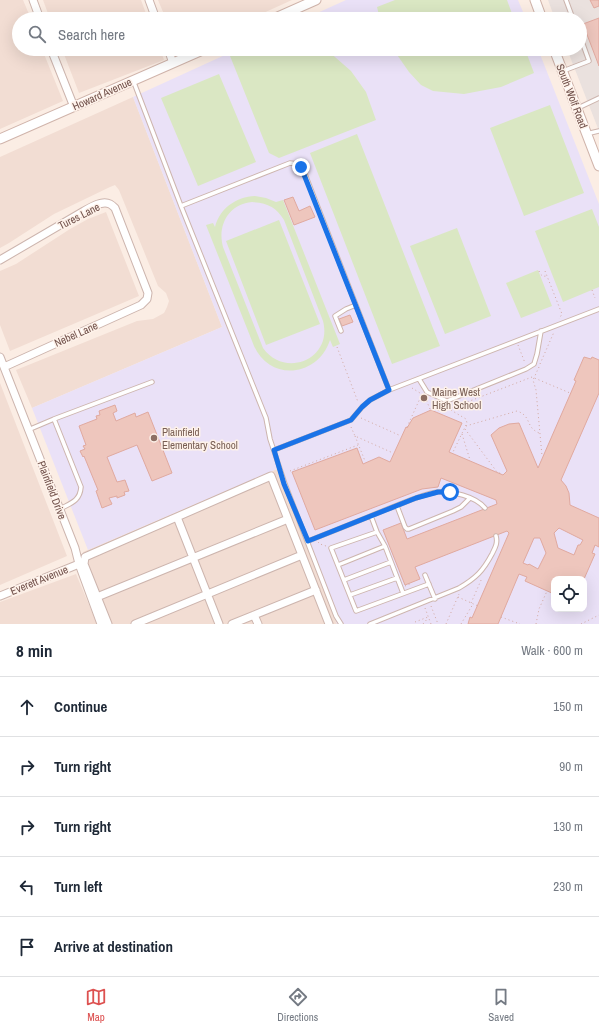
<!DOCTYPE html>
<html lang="en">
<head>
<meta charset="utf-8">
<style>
	body { margin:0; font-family:"Archivo Narrow",sans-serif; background:#f2f2f3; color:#1f2937 }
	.controls { position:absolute; right:12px; bottom:12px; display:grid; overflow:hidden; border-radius:8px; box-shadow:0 4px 16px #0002 }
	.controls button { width:36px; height:36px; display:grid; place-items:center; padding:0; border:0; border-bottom:1px solid #e0e1e3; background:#fff; color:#1f2937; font:20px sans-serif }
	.stop { position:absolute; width:12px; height:12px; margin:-9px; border:3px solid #1a73e8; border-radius:50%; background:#fff }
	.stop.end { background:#1a73e8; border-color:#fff; box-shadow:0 1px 4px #0008 }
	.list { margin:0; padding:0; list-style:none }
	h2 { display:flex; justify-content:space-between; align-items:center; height:52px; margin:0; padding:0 16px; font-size:17px }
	h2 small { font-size:13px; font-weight:400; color:#747a83 }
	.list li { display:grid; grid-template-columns:26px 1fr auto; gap:12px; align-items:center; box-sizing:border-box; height:60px; padding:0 16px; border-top:1px solid #e0e1e3 }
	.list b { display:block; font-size:15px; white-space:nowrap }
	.list em { font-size:13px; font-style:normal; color:#747a83 }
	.icon { flex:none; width:22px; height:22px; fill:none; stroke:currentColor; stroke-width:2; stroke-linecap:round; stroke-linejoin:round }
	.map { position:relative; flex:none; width:599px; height:624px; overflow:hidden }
	.search { position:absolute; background:#fff; box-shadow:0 4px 16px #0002; left:12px; right:12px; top:12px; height:44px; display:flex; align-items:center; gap:10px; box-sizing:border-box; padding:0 14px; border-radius:22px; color:#747a83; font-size:15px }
	.sheet { height:352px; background:#fff }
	nav { display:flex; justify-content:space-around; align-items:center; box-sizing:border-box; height:56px; border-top:1px solid #e0e1e3; background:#fff; font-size:11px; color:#747a83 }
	nav a { display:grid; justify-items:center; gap:2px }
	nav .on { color:#dd5150 }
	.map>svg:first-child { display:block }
</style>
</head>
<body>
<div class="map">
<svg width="599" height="624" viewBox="0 0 599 624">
	<rect width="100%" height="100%" fill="#fbede4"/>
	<!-- residential -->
	<path fill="#f2ddd3" d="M 0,0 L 23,0 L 31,19 L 19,19 L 19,49 L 42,49 L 63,101 L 0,129 Z
		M 43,0 L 141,0 L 148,19 L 50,19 Z
		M 158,0 L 292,0 L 250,19 L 166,19 Z
		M 62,49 L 160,49 L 164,60 L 79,93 Z
		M 133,97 L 222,327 L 32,408 L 16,370 L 137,321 L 153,319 L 164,313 L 167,307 L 169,301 L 166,293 L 158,286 L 119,190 L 115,185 L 110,187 L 54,214 L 9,243 L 0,248 L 0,157 Z
		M 106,212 L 139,296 L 10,351 L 0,325 L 0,271 L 16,264 L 70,229 L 88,219 Z
		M 0,383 L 67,556 L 0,585 Z
		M 277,469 L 337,624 L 104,624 L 81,564 L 83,552 Z
		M 76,574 L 97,624 L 0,624 L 0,602 Z"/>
	<!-- industrial -->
	<path fill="#eae1de" d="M 548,0 L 599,0 L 599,131 L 567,49 L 580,49 L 580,19 L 555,19 Z"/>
	<!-- education -->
	<path fill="#eae1f7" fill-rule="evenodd" d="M 346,0 L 518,0 L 526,19 L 304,19 Z
		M 238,49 L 538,49 L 599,204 L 599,624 L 337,624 L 277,469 L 88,550 L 32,408 L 222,327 L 133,97 ZM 554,579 L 584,579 L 584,609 L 554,609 Z"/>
	<!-- green -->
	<path fill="#dae7c3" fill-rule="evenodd" d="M 395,0 L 507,0 L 514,19 L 380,19 L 377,7 Z
		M 247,49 L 325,49 L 327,50 L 351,71 L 366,92 L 376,120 L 279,158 L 269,153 L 230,56 Z
		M 393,49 L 525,49 L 534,73 L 501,87 L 464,94 L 433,91 L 421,85 L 409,72 Z
		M 219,74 L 256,162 L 198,186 L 161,98 Z
		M 550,105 L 584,193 L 524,216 L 490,128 Z
		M 357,134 L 440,346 L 392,364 L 310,153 Z
		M 255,196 L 266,198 L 276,202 L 283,200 L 340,344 L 333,347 L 330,340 C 318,377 270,382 254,346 L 206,225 L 213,223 L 215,227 C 220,208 236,197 255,196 ZM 252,202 C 268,203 276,207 284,220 L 323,321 C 333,359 285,379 263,348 L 223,247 C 217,225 229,204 252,202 Z
		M 592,209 L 599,227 L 599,287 L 563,302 L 535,231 Z
		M 279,220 L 320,324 L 266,345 L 226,241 Z
		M 457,228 L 491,316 L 445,334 L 410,246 Z
		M 538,270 L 552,306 L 521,318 L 506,283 Z"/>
	<!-- building -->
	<path fill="#eec6bd" stroke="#e0a99f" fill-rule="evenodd" d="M 590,0 L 599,0 L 599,6 L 594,8 Z
		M 599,18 L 599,66 L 583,24 Z
		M 293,197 L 299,211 L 310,206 L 315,217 L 294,225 L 284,200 Z
		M 350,315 L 353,322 L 342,326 L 339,319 Z
		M 584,357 L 591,359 L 592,357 L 599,360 L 599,393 L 561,480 L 566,486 L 569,493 L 570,505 L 599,518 L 599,547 L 595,545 L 592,553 L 595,554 L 584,579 L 554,579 L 554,594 L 525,581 L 527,577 L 519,574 L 498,624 L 468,624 L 470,617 L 472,618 L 509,533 L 507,531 L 415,567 L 420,579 L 405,585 L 383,530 L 401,523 L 407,539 L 497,504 L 496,500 L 441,478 L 438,487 L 422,489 L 315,530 L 292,472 L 357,448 L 363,464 L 379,457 L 390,462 L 406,427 L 407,428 L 413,418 L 431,410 L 462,423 L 449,452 L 503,475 L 507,471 L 491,435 L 499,428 L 509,424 L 519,423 L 538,468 L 576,381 L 574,380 ZM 559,528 L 583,540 L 580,545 L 578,545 L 574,555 L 558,548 L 554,533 ZM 534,538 L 540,538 L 546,553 L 538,569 L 529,564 L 528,565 L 523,563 Z
		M 115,405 L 117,411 L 113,413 L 116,421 L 135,413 L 136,417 L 148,412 L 172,473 L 152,481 L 137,445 L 107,457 L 117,482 L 125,480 L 129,491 L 124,492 L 125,495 L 117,498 L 117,496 L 109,498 L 112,504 L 102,508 L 96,491 L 98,490 L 84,456 L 83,457 L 80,451 L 85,449 L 83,446 L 86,445 L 79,426 L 97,419 L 96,416 L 100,415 L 99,411 Z"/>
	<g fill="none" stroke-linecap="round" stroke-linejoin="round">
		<defs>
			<path id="lane" d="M 566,0 L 573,19
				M 563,71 L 589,61 L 580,36
				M 133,80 L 181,206 L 266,418 L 270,439 L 285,484 L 336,616 L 341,624
				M 578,108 L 599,98
				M 586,134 L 599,131
				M 181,206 L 290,163 C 296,163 300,164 303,169 L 356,305 L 346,309 L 335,316 L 341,331
				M 356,305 L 389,390
				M 419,379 L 427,392 L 447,401 L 526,369 L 534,364 L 537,354 L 541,331
				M 54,419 L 152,382
				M 28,430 L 54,419 L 81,487 C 80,501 71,503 60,509
				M 274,450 L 351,420 L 362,407 L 370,400 L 389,390 L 599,309
				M 397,506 L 405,527 L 407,529 L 409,529 L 453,511 L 461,507 L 470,498
				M 371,516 L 377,532 L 385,546 L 403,593
				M 377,532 L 331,548 L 356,611 L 429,584
				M 308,541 C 333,531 359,521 385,510 C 402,504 419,495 437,492 C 452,491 475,496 485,508
				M 338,565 L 385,546
				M 425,575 L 435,599
				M 344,580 L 391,562
				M 350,595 L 397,578
				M 370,624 L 459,588 C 476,578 483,571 492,554 C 495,548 498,543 496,536"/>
			<path id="street" d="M 33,0 L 40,19
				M 149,0 L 156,19
				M 51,49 L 74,107
				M 168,49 L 173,63
				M 0,260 L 84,211 C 91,207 102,200 110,204 C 112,205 114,207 115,208 L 148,293 L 147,299 L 141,305 L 4,367
				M 0,357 L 75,548 L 79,564 L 101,624
				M 177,517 L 219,624
				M 0,596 L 79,564
				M 97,597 L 288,519
				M 254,615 L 258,624
				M 108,624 L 84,564 L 85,557 L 271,476 L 329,624
				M 135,624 L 302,555
				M 232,624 L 316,590"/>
			<path id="secondary" d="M 535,0 L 542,19
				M 273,19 L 316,0
				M 554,49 L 599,166
				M 0,139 L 205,49"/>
		</defs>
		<!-- lane casing -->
		<use href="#lane" stroke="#cdb5ae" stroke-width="5.5"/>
		<!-- street casing -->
		<use href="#street" stroke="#cdb5ae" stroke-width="9"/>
		<!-- secondary casing -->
		<use href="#secondary" stroke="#d0b4ab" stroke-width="11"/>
		<!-- path -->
		<path stroke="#d3a9a1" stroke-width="1" stroke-dasharray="1 3" stroke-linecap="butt" d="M 539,271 C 540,274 542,277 546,276
			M 545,271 L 562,314 L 559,319
			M 592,290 L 595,298
			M 518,345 L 525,363
			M 337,347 L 358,402
			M 540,364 L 554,332
			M 539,367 L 533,380 L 536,390 L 542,456
			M 412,388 L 420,393
			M 425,397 L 430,409
			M 444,406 L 466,419 L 467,423 L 453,452
			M 449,409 L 532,377 L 570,393
			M 438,411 L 441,405
			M 361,418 L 401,436
			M 466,426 L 517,411 C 532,416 525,427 539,433
			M 351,427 L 355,436 L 393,453
			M 407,427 L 422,394
			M 465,429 L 497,472 L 502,474
			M 462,434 L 470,460
			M 355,436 L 365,461
			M 290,471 L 358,445
			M 318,542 L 320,544 L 326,546
			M 405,586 L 412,583
			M 458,597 L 478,606
			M 471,603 L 482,578
			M 431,606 L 438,624
			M 425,608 L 431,624
			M 501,617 L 520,624
			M 415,622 L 428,617
			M 423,624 L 428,618
			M 446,624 L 459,594
			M 461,624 L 473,604
			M 536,624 L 539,609 L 547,591
			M 581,624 L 599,615"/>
		<!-- lane -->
		<use href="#lane" stroke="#fff" stroke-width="3.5"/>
		<!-- street -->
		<use href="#street" stroke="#fff" stroke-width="7"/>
		<!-- secondary -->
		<use href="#secondary" stroke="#fff" stroke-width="9"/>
	</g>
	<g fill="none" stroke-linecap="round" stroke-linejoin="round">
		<!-- route -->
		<path stroke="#1a73e8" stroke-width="5" d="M 301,167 L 389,390 L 370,400 L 362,407 L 351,420 L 274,450 L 284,484 L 308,541 L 416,498 L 438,492 L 450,492"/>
	</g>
	<!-- markers -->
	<g fill="#8d6e63" stroke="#fef2ea" stroke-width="1.5">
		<circle cx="424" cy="398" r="4"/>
		<circle cx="154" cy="438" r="4"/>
	</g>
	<g text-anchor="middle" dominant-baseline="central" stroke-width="3" stroke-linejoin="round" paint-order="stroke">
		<!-- street labels -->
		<g font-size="11" fill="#71514b" stroke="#fef2ea">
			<text transform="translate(102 94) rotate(-24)">Howard Avenue</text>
			<text transform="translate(572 96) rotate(69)">South Wolf Road</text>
			<text transform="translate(79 216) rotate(-27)">Tures Lane</text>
			<text transform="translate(76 334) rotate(-24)">Nebel Lane</text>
			<text transform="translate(52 490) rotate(69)">Plainfield Drive</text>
			<text transform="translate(39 580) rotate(-22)">Everett Avenue</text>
		</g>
		<!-- education labels -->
		<g font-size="11" fill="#785e54" stroke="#fef2ea" text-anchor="start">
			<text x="432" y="392">Maine West<tspan x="432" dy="13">High School</tspan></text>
			<text x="162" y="432">Plainfield<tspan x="162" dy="13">Elementary School</tspan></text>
		</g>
	</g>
</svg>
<div class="controls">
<button><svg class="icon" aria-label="locate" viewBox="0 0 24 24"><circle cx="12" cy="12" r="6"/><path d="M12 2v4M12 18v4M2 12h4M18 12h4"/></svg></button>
</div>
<div class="stop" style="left:450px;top:492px"></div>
<div class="stop end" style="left:301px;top:167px"></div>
<div class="search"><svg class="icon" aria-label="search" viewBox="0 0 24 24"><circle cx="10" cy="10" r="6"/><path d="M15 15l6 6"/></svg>Search here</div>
</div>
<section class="sheet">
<h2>8 min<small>Walk · 600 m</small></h2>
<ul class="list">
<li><svg class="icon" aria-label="ahead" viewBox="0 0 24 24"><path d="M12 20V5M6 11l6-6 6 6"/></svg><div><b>Continue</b></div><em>150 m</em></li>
<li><svg class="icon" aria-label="right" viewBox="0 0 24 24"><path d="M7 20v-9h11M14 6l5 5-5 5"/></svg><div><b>Turn right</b></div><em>90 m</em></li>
<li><svg class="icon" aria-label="right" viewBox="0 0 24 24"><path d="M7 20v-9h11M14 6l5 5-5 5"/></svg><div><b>Turn right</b></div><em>130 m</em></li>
<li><svg class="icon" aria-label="left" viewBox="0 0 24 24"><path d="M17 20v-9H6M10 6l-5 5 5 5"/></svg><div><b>Turn left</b></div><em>230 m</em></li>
<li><svg class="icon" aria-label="arrive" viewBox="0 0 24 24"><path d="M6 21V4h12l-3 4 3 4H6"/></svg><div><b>Arrive at destination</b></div></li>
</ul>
</section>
<nav>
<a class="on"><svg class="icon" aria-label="map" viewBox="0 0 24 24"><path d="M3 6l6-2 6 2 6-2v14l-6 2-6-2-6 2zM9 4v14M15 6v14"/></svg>Map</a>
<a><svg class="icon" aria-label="directions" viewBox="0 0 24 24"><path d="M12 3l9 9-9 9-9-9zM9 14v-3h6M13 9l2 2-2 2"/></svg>Directions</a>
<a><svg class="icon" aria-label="saved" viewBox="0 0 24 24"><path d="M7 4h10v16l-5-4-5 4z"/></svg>Saved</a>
</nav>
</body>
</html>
